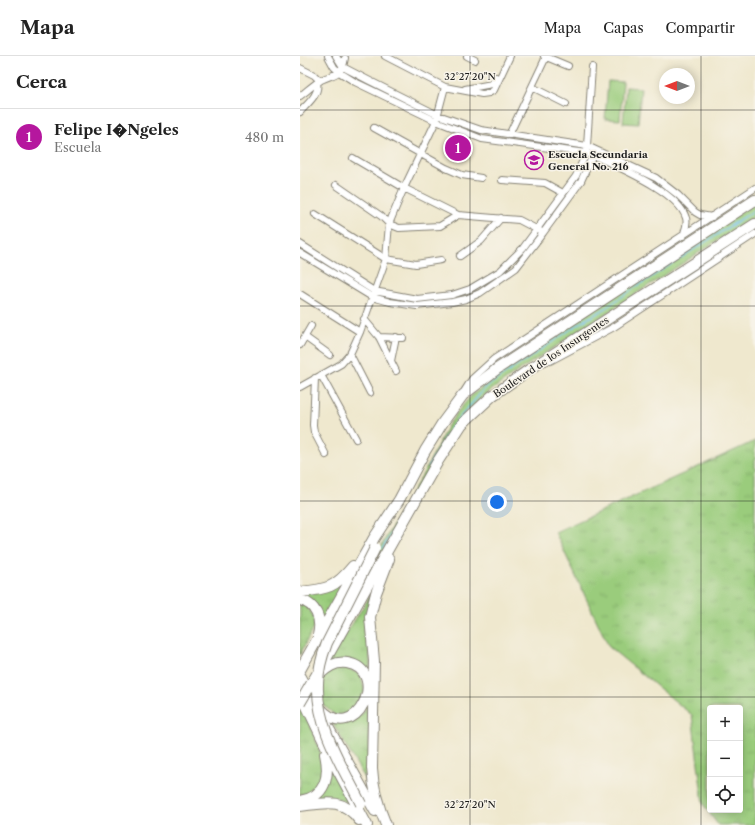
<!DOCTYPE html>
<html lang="es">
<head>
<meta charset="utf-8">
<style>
	body { margin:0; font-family:"Libre Caslon Text",serif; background:#f6f6f6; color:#222 }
	.controls { position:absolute; right:12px; bottom:12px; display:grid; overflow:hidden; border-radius:4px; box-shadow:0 2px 10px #0003 }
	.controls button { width:36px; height:36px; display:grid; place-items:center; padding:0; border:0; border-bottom:1px solid #e0e0e0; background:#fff; color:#222; font:20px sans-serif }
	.compass { position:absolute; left:359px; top:12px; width:36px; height:36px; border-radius:50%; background:#fff; box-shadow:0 2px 10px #0003; rotate:270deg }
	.you { position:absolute; left:197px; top:446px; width:14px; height:14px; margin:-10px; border:3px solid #fff; border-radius:50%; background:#1a73e8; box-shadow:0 0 0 6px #1a73e833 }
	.badge { display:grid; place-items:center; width:26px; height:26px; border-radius:50%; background:#b5179e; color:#fff; font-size:13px; font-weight:700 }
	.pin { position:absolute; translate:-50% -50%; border:2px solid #fff; box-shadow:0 1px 4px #0006 }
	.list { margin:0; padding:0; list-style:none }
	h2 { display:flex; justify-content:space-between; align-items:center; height:52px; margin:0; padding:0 16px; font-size:17px }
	h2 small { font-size:13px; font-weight:400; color:#767676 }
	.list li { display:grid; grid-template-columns:26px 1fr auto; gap:12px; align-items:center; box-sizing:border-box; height:56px; padding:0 16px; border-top:1px solid #e0e0e0 }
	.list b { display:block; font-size:15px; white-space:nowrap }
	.list p { margin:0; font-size:13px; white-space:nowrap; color:#767676 }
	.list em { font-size:13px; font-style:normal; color:#767676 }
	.icon { flex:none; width:22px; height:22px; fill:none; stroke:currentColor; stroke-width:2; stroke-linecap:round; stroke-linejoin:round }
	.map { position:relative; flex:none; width:455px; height:769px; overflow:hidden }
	header { display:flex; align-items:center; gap:24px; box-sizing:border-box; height:56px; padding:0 20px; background:#fff; border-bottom:1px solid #e0e0e0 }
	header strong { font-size:19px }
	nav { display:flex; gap:22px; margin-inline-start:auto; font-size:14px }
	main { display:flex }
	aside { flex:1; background:#fff }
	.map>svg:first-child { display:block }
</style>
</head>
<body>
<header>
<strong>Mapa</strong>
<nav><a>Mapa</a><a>Capas</a><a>Compartir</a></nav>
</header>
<main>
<aside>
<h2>Cerca<small></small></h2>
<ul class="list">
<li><span class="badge">1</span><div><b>Felipe I�Ngeles</b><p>Escuela</p></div><em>480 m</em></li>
</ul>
</aside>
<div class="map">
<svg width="455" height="769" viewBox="0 0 455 769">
	<defs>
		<pattern id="grass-tufts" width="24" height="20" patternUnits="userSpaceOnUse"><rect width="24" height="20" fill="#9acc7c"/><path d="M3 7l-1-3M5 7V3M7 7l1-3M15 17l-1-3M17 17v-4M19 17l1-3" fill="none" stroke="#84af6b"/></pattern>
	</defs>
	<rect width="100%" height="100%" fill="#f7f3e8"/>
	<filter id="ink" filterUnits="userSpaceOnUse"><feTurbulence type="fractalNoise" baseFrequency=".025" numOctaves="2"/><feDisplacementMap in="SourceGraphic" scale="8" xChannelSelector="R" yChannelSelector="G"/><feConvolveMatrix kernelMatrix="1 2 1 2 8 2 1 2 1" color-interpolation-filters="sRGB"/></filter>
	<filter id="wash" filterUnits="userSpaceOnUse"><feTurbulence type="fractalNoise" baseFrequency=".012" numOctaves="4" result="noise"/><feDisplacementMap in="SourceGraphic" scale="16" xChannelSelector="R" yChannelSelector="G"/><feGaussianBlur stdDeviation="0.9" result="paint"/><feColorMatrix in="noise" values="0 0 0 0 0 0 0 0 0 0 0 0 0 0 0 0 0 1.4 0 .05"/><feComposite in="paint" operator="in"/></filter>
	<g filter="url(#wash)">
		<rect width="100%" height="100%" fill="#efe8ce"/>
		<!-- grass -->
		<path fill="url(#grass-tufts)" stroke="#5b744c" fill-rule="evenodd" d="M 455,385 L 455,769 L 418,769 L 403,748 L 392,659 L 309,591 L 255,476 ZM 410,652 L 440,652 L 440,754 L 410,754 Z
			M 47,522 L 21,568 L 0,539 Z
			M 70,540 L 67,558 L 70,597 L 70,630 L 62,611 L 26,609 Z
			M 0,547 L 5,549 L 14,561 L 14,570 L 0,599 Z
			M 39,609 L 60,618 L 65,635 L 52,657 L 36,660 L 22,648 L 21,622 Z
			M 70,639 L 69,728 L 68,728 L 31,664 L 62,658 L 68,649 Z
			M 3,650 L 24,705 L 23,720 L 15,732 L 8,737 L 0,739 L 0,656 Z
			M 30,711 L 53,751 C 43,740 24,743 11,743 Z"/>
		<!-- park -->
		<path fill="#9acc7c" stroke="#5b744c" d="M 308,25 L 323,26 L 320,64 L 305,63 Z
			M 326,31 L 341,32 L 338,68 L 323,67 Z
			M 455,147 L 455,160 L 218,315 L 190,335 L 167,355 L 156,370 L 144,387 L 79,502 L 79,495 L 85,483 L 127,411 L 147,371 L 158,355 L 172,339 L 228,295 Z"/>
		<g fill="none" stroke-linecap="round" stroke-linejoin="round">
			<!-- stream -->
			<path stroke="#74bfed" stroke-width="1.5" d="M 129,410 L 144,383 L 155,367 L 186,331 L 283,265 L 301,255 L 340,228 L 455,154
				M 83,492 L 93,475"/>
		</g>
	</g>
	<g filter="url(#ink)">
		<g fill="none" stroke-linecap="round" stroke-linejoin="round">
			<defs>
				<path id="minor" d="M 28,0 L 34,11 L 39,16 L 55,26 L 136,65 L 182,83 L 286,97 L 293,99 C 317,111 378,135 386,162 C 388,168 385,174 383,180
					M 36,0 L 43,11 L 68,24 L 138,59 L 181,74 L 287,90 L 356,122 L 378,139 L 395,156 L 400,159 L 412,161
					M 85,0 L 145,31 L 182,38 L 189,37 L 194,34 L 210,0
					M 167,0 L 175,4
					M 244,0 L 268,10
					M 0,12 L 14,19 L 20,25
					M 232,31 L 266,48
					M 165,33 L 192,28 L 196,21
					M 0,40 C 7,35 14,28 21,24 C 35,17 42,20 45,2
					M 0,56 C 7,48 20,38 17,27
					M 74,72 L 146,112 L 162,119 L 181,122
					M 209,79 L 246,1
					M 53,102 L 104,132 L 158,159 L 219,164 L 240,175
					M 202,124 L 245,127 L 263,137
					M 36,129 L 81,160 L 89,168 L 99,172 L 140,170 L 158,159
					M 15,158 L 86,203 L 116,208 L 141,204
					M 0,188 L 74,235 L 117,243 L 152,239 L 170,233 L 200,215 L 223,192 L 276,120 L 286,97 L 287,90 L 292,11
					M 0,197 L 72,241 L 90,246 L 117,250 L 152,246 L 166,243 L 180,237 L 216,212 L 243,177 L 281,125 L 294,97
					M 160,200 L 181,185 L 201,162
					M 0,238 L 60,276
					M 64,263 L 79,281 L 96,315
					M 5,281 L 30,299
					M 79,281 L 103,282
					M 0,289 L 11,270
					M 50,298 L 70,337
					M 91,305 L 96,281
					M 250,305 L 314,271 L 455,178
					M 21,319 L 56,383
					M 15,322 L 13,369 L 14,376 L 26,399
					M 0,331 L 41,308 L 50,298 L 60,276 L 86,203 L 89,168 L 104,132 L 136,65 L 145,31
					M 165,334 L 172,323 L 194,303 L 455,132"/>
				<path id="highway" d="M 0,536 C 28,533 35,532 53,510
					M 0,544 C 16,548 22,563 18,579
					M 22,610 L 138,405 L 162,368 L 192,340 L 230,313 L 455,168
					M 0,614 L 74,482 L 99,444 L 125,395 L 143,366 L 163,339 L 197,313 L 455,144
					M 20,618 C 27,611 36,605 47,607 C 91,614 56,693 20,652
					M 0,621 L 75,755
					M 0,636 L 35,709 L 67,769
					M 0,745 C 26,741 30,720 25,698
					M 0,750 C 25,747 43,741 59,764
					M 86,769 C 78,750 73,733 72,712 L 74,605 L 70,561 L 76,537 L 89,503"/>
			</defs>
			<!-- minor casing -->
			<use href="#minor" stroke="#868275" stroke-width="8"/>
			<!-- highway casing -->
			<use href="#highway" stroke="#868275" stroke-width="12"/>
			<!-- minor -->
			<use href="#minor" stroke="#fff" stroke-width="6"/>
			<!-- highway -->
			<use href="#highway" stroke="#fff" stroke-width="10"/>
			<defs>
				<path id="highway-bridge" d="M 0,647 L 17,618
					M 61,748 C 43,711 16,671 18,628 C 18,614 22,600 27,587 L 75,492"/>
			</defs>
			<!-- highway-bridge casing -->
			<use href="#highway-bridge" stroke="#868275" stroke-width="12" stroke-linecap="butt"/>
			<!-- highway-bridge -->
			<use href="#highway-bridge" stroke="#fff" stroke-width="10"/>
		</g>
	</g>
	<!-- ticks -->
	<path fill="none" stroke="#1c1c1c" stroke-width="1" stroke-opacity="0.45" d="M 170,0 L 170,769M 401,0 L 401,769M 0,54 L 455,54M 0,250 L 455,250M 0,445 L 455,445M 0,641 L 455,641"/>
	<!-- icons -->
	<defs>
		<symbol id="school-ring" viewBox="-11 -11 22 22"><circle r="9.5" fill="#f7f3e8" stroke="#b5179e" stroke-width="1.5"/><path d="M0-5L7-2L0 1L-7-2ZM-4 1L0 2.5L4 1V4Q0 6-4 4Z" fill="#b5179e"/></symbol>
	</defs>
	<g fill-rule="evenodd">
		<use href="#school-ring" x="223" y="93" width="22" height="22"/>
	</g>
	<g text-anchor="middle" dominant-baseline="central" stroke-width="3" stroke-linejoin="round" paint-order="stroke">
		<!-- poi labels -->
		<g font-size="10" font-weight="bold" fill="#1c1c1c" stroke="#f7f3e8" text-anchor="start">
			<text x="248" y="98">Escuela Secundaria<tspan x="248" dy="12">General No. 216</tspan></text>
		</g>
		<!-- street labels -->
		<g font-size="10" fill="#1c1c1c" stroke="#f7f3e8">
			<text transform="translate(251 301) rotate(-34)">Boulevard de los Insurgentes</text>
		</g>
	</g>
	<g font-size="10" text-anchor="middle" fill="#1c1c1c" stroke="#f7f3e8" stroke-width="3" stroke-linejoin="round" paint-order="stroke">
		<text x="170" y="24">32°27'20"N</text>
		<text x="170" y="752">32°27'20"N</text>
	</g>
</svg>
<div class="controls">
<button>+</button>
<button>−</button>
<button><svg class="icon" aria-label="locate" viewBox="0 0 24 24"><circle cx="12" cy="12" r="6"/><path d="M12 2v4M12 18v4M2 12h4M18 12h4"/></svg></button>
</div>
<svg class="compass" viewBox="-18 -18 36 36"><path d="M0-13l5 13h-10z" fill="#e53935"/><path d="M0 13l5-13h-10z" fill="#767676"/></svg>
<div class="you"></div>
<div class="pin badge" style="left:158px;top:92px">1</div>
</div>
</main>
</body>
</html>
